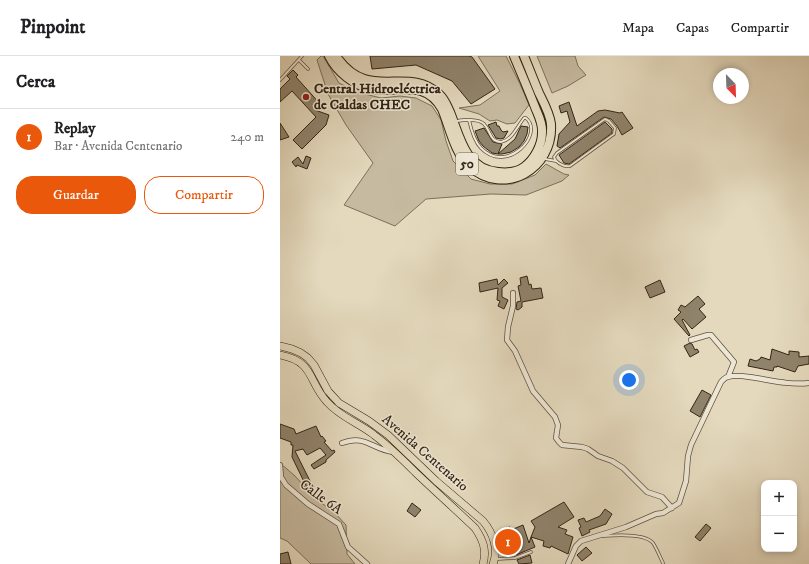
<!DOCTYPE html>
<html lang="es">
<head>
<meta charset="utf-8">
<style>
	body { margin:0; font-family:"IM FELL DW Pica",serif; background:#f6f6f6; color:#202124 }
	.controls { position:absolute; right:12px; bottom:12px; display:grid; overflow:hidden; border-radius:8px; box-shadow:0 2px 6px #0003 }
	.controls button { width:36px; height:36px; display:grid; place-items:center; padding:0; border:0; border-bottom:1px solid #e0e0e0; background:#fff; color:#202124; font:20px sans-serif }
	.compass { position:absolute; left:433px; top:12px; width:36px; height:36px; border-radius:50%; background:#fff; box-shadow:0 2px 6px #0003; rotate:157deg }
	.you { position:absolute; left:349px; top:324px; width:14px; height:14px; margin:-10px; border:3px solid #fff; border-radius:50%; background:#1a73e8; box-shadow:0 0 0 6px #1a73e833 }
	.badge { display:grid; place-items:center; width:26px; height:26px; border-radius:50%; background:#ea580c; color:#fff; font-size:13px; font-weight:700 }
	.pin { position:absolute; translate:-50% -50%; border:2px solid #fff; box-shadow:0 1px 4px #0006 }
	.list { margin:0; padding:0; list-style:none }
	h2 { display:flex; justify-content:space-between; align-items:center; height:52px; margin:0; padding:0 16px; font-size:17px }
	h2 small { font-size:13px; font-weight:400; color:#757577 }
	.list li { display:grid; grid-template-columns:26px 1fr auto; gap:12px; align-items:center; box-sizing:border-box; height:56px; padding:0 16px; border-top:1px solid #e0e0e0 }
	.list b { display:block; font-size:15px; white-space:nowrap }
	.list p { margin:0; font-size:13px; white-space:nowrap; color:#757577 }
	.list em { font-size:13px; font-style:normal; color:#757577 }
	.actions { display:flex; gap:8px; padding:12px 16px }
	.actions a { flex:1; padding:9px 0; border:1px solid #ea580c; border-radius:16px; text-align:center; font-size:14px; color:#ea580c }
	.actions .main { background:#ea580c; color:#fff }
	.map { position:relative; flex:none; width:529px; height:508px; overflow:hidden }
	header { display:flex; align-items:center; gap:24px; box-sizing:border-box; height:56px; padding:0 20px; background:#fff; border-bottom:1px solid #e0e0e0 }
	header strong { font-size:19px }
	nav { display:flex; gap:22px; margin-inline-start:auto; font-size:14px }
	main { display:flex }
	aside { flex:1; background:#fff }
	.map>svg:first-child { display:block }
</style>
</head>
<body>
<header>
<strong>Pinpoint</strong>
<nav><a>Mapa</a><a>Capas</a><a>Compartir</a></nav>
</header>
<main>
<aside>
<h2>Cerca<small></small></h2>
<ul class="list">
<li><span class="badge">1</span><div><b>Replay</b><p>Bar · Avenida Centenario</p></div><em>240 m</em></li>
</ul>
<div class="actions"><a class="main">Guardar</a><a>Compartir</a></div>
</aside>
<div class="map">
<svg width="529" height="508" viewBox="0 0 529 508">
	<rect width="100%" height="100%" fill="#e4d9bd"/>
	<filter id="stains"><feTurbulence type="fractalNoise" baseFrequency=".005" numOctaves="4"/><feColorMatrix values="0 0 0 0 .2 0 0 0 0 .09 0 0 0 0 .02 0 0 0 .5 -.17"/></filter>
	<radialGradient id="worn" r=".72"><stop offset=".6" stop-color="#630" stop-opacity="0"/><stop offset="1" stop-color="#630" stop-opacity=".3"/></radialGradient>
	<!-- green -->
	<path fill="#c6baa0" stroke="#7d705a" d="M 41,0 L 43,0 L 59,27 L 77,36 L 101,42 L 120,40 L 136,42 L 152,50 L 161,64 L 166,85 L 173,105 L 191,123 L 210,128 L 232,128 L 255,119 L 266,108 L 284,118 L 289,119 L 282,125 L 246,139 L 211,138 L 146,143 L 115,170 L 64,149 L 93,107 L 66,69 L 48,38 L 37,4 Z
		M 198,0 L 226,0 L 240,28 L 249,49 L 235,67 L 227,68 L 217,64 L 210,65 L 199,58 L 179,52 L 200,49 L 220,35 Z
		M 257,0 L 295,0 L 298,10 L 306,19 L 288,30 L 272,37 Z
		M 0,407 L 15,420 L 36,443 L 54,456 L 66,469 L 67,498 L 75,508 L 31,508 L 7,485 L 0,482 Z"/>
	<!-- building -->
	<path fill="#90836c" stroke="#342514" d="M 90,0 L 189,0 L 192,1 L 215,33 L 191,48 L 172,25 L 136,9 L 92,13 Z
		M 13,14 L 18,19 L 16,21 L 41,49 L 35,54 L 49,59 L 46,69 L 22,93 L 13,84 L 36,61 L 12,35 L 0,46 L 0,33 L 10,23 L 7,20 Z
		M 289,46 L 297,70 L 318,55 L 325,54 L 340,57 L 342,56 L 353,72 L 342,79 L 337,70 L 331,63 L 324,61 L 280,92 L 277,90 L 279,78 L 290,66 L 287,55 L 281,57 L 279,50 Z
		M 216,66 L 217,70 L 219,70 L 221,74 L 223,76 L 228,75 L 224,82 L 221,83 L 216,82 L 208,69 Z
		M 325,66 L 332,73 L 332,77 L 289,108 L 284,107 L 279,99 Z
		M 0,67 L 9,81 L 0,84 Z
		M 241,70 L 248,71 L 247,78 L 244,85 L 239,91 L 231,96 L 222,98 L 218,98 L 235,83 Z
		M 204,72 L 213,86 L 222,88 L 218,98 L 212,97 L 203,90 L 199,85 L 195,75 Z
		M 26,100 L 31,102 L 27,113 L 17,109 L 16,111 L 12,106 L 18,101 L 23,108 Z
		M 247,220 L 249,229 L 251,228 L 252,233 L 261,232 L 263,242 L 242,246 L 242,251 L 238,254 L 236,253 L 237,246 L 241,245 L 238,230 L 241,229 L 240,222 Z
		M 217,223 L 218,229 L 224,223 L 228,227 L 222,232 L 222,241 L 228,244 L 224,253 L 218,250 L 220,245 L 217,244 L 218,232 L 200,236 L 199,227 Z
		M 380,224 L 385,236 L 370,242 L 365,231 Z
		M 418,240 L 425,248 L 419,253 L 426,261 L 412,273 L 403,263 L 402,264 L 410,279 L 409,280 L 394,263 L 401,256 L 398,254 L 401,249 L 405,251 Z
		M 410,287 L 412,288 L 415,294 L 417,293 L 419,296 L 410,301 L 404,290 Z
		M 492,293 L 509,299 L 509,295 L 519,296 L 519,301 L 529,300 L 529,308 L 518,310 L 515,316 L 497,310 L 497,311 L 494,311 L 493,315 L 468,310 L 470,303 L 476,305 L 480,303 L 481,301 L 490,304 Z
		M 422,334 L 431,339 L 420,361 L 410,355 Z
		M 0,368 L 14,373 L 16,378 L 36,370 L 41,381 L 42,380 L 46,385 L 44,386 L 52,395 L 54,394 L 55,396 L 46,404 L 46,406 L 34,413 L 31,409 L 46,399 L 40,392 L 27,399 L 23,393 L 15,395 L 33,431 L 28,434 L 12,401 L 13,389 L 11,389 L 11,386 L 0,382 Z
		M 284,446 L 294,461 L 278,471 L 287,474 L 285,478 L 293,481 L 288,498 L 271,490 L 270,492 L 263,490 L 264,485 L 251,481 L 255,471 L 251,465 Z
		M 132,447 L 141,454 L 135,461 L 127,455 Z
		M 325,453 L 332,458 L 326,468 L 309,474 L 310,476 L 302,480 L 299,472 L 301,471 L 298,464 L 304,462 L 306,466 L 320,460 Z
		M 426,468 L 431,472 L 420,485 L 415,481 Z
		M 243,469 L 249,487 L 251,481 L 255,491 L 236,499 L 226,472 L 230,471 L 231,474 Z
		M 306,491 L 312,497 L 302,505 L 297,499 Z
		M 8,496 L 11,508 L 0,508 L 0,498 Z
		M 250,499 L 252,507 L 239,508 L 237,504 Z"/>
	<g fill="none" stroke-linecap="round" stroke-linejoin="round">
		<defs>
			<path id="lane" d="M 19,4 L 28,13
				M 0,24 L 22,0
				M 325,63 L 329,65 L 335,72 L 334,78 L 290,110 C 284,111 276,107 274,101 L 277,97 Z
				M 176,65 C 184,64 198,62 204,68 C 211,75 209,85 221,86 C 232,84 237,71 244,62 L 246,62 C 265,78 227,119 201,92 C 194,85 191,73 189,64
				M 265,103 L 276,105
				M 323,480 C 336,479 365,477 373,487 C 377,493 380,501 383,507
				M 217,503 L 235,502 L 251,496"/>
			<path id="street" d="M 233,237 L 233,250 L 228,271 L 227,284 L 235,295 L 253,335 L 275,361 L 278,369 L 276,382 L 279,386 L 282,389 L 302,391 L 308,393 L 318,400 L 332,405 L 343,412 L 367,436 L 382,441 L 392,452
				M 411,284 L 428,279 L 431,279 L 454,306 L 448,321
				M 62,387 C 86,378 92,394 114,396
				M 0,409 L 1,421 L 6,429 L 28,448 L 59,468 L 68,491 L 87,508
				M 288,508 L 296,490 L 301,485 L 346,471 L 376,458 L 383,457 L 399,447 L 406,425 L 408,400 L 411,389 L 441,326 C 443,324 445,321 448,321 C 457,318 467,321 476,322 C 494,325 511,329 529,327"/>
			<path id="primary" d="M 0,290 L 12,293 L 21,297 L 28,302 L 34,309 L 48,335 L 59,347 L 89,365 L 108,379 L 156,425 L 203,465 C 213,477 219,493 213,508
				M 0,299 C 35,306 27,324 47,346 C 60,361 79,367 94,379 C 109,390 122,403 135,416 C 155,435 175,453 195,472 C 203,484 207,494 203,508"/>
			<path id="highway" d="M 49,0 C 57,16 74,30 92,33 C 119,37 145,23 162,53 C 170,72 174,96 189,110 C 224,142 274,113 271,68 C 270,58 264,47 259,37 C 254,25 249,12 244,0
				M 56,0 C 89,48 126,8 159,38 C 165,43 167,50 170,56 C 180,81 185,113 218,116 C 227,117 237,116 244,111 C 254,104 262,89 262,77 C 263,67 258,59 255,51 C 248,33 241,17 234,0"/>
		</defs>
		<!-- lane casing -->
		<use href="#lane" stroke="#60523e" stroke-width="3.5"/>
		<!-- street casing -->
		<use href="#street" stroke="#60523e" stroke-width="6"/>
		<!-- primary casing -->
		<use href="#primary" stroke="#342514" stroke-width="8"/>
		<!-- highway casing -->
		<use href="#highway" stroke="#342514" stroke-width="10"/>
		<!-- lane -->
		<use href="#lane" stroke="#ede6d4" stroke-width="2"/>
		<!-- street -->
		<use href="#street" stroke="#ede6d4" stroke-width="4.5"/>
		<!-- primary -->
		<use href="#primary" stroke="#e4d9bd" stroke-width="7"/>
		<!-- highway -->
		<use href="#highway" stroke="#e4d9bd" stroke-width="8"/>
	</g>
	<!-- markers -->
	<circle fill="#8f2418" stroke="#ede6d4" stroke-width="1.5" cx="26" cy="41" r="4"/>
	<g text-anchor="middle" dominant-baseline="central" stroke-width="3" stroke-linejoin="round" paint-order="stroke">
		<!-- shield labels -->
		<rect fill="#ede6d4" stroke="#6c5f4e" stroke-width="1" x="176" y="97" width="22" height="22" rx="3"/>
		<g font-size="13" font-weight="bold" fill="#342514">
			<text x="187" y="108">50</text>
		</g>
		<!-- poi labels -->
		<g font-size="14" font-weight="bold" fill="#342514" stroke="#ede6d4" text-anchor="start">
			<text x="34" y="33">Central Hidroeléctrica<tspan x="34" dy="16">de Caldas CHEC</tspan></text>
		</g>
		<!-- street labels -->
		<g font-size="14" fill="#342514" stroke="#ede6d4">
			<text transform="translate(145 397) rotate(41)">Avenida Centenario</text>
			<text transform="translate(41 441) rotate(36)">Calle 6A</text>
		</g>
	</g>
	<rect width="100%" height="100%" filter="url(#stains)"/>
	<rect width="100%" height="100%" fill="url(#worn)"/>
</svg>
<div class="controls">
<button>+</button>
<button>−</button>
</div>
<svg class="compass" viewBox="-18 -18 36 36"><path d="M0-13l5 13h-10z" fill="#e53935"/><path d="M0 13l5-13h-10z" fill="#757577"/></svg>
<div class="you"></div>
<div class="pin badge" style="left:228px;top:486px">1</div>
</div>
</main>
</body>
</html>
